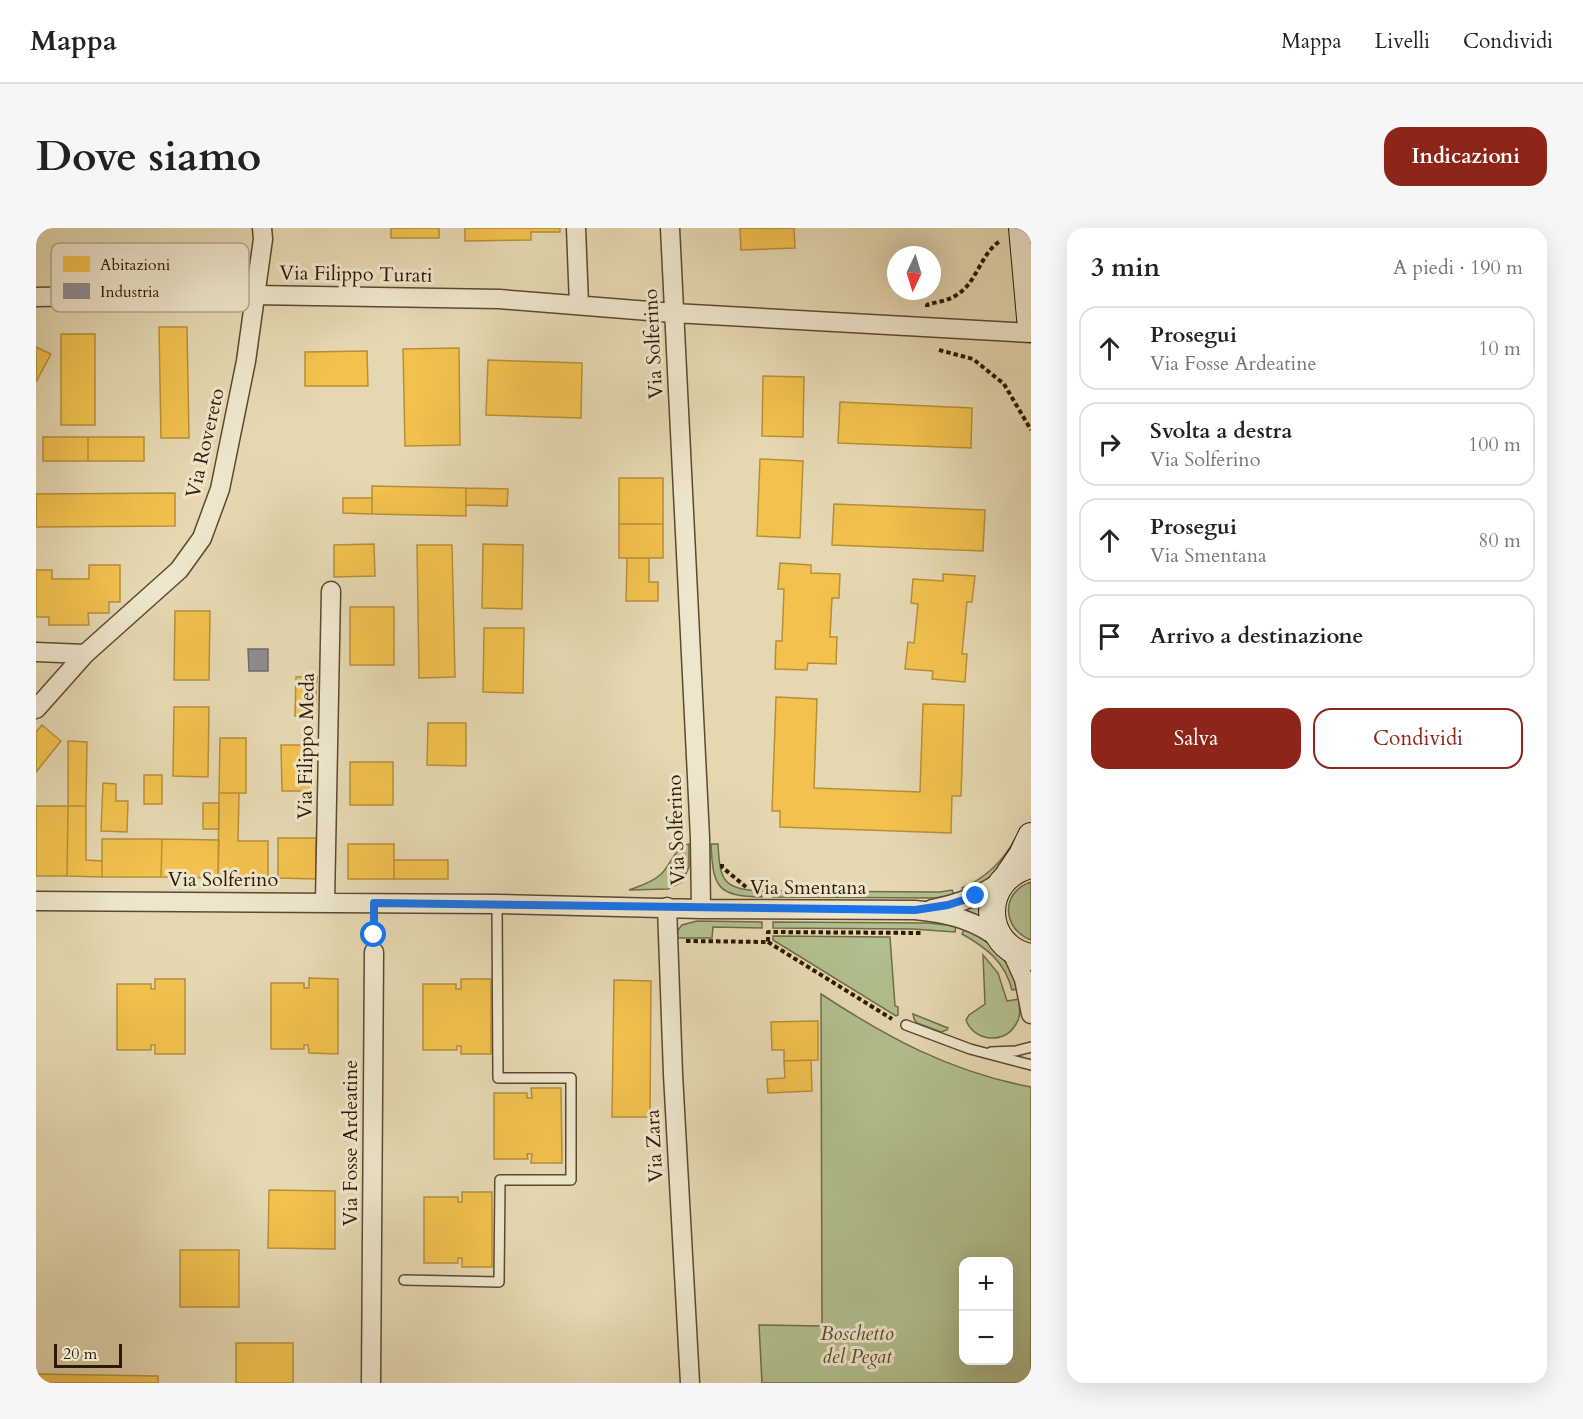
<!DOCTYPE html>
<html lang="it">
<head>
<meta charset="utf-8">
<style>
	body { margin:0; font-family:Cardo,serif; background:#f6f6f6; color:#222 }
	.controls { position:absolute; right:18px; bottom:18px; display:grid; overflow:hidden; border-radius:12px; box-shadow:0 6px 24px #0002 }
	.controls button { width:54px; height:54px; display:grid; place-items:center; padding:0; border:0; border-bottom:2px solid #e0e0e0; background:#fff; color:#222; font:30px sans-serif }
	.compass { position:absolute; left:851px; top:18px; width:54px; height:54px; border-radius:50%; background:#fff; box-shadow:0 6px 24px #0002; rotate:184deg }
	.scale { position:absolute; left:18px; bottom:15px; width:68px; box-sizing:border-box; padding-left:6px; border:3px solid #2e1902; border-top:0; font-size:16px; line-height:21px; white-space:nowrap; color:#2e1902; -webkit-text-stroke:4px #eee6cc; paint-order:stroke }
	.stop { position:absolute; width:18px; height:18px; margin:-14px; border:4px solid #1a73e8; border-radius:50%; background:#fff }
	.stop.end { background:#1a73e8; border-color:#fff; box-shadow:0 2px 6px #0008 }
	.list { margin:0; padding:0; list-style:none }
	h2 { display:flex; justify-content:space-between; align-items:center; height:78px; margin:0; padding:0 24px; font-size:26px }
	h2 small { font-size:20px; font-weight:400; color:#767676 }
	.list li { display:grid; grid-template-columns:39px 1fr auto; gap:18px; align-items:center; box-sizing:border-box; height:84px; margin:0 12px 12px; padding:0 12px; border:2px solid #e0e0e0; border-radius:18px }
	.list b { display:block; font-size:22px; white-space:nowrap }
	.list p { margin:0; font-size:20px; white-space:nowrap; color:#767676 }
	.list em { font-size:20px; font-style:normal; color:#767676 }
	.actions { display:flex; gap:12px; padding:18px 24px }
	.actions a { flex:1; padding:14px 0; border:2px solid #8f2418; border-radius:18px; text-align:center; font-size:21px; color:#8f2418 }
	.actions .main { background:#8f2418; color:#fff }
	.icon { flex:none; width:33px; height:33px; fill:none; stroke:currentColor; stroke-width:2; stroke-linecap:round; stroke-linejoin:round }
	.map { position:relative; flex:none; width:995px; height:1155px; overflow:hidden; border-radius:18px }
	header { display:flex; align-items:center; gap:36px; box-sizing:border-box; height:84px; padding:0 30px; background:#fff; border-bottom:2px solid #e0e0e0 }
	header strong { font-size:28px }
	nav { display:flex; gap:33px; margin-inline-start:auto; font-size:21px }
	.intro { display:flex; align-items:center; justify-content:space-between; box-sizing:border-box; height:144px; padding:0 36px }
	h1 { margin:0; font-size:42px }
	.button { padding:15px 27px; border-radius:18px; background:#8f2418; color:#fff; font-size:21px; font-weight:700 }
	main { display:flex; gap:36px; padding:0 36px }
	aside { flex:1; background:#fff; border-radius:18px; box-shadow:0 6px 24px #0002 }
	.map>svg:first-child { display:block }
</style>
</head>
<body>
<header>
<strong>Mappa</strong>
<nav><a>Mappa</a><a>Livelli</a><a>Condividi</a></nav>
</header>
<div class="intro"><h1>Dove siamo</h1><a class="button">Indicazioni</a></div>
<main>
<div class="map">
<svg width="995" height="1155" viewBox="0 0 995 1155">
	<rect width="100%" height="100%" fill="#e5d8b1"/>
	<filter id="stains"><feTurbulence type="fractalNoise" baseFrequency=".00333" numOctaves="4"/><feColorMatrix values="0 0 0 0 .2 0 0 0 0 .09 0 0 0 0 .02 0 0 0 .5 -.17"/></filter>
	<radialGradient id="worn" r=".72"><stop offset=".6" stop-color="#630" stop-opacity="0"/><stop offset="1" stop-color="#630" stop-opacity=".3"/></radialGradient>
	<!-- green -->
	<path fill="#b2bf8e" stroke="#706c48" stroke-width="1.5" fill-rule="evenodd" d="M 980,609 L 985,609 L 963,643 L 950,653 L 928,664 L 926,660 C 950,650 968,632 980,609 Z
		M 653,616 L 653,639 L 646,654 L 632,661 L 593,662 C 604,658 615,655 624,647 C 635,638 638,619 653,616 Z
		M 675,616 L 682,616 C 684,654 687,661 727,663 L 726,669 C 681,668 677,660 675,616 Z
		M 995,654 L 995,712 C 966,701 964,664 995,654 Z
		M 916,662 L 918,667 L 899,670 L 737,669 L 737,663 L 904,664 Z
		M 661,693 L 726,694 L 726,700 L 677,699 L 676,710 L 641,710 L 642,702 L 646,697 Z
		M 737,694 L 892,695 L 920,698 L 919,704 L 877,701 L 737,700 Z
		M 929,700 C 962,719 968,724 982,761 L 976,762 C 969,734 951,720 926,706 Z
		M 737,708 L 854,709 L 859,778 L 862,779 L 862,787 L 860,788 L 737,712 Z
		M 947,727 L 962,745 L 971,773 L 983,771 C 984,781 985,791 978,799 C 966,817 937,812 930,792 L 933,787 L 949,776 Z
		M 785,766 C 852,810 915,844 995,859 L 995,1155 L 726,1155 L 723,1097 L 786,1098 ZM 927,1034 L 972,1034 L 972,1132 L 927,1132 Z
		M 877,786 L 912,800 L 911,802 L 905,804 L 881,795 L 878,791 Z"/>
	<!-- homes -->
	<path fill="#f2c14e" stroke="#b78f37" stroke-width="1.5" d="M 355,0 L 403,0 L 403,10 L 355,10 Z
		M 429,0 L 524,0 L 524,4 L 495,4 L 495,12 L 429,13 Z
		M 704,0 L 758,0 L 759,20 L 705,22 Z
		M 123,99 L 151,99 L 153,210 L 125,210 Z
		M 25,106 L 59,106 L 59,197 L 25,197 Z
		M 0,119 L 15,126 L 0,154 Z
		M 423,120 L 424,217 L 369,218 L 367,121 Z
		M 331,123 L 332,158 L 269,158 L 269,124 Z
		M 452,132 L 546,135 L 545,190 L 450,187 Z
		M 727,148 L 768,149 L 767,209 L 726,208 Z
		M 804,174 L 936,180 L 935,220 L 802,215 Z
		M 7,209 L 52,209 L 52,233 L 7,233 Z
		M 52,209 L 108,209 L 108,233 L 52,233 Z
		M 724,231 L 767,233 L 764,310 L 721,308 Z
		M 583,250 L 627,250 L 627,296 L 583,296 Z
		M 336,258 L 430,260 L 430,288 L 336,286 Z
		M 430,260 L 472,261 L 471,278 L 430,277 Z
		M 139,265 L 139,298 L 0,299 L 0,266 Z
		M 307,270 L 336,270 L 336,286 L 307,285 Z
		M 798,276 L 949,282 L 947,323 L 796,317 Z
		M 583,296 L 627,296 L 627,330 L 583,330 Z
		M 338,316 L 339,348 L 298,349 L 298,317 Z
		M 447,316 L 487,317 L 486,381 L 446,380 Z
		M 381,317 L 416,317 L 419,449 L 383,450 Z
		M 591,330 L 613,330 L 613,354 L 622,354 L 622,373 L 590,373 Z
		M 744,335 L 775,337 L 775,345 L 804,346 L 803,370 L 796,370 L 794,409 L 801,409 L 800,436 L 772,435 L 771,442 L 739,441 L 740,413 L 746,413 L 748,361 L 742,361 Z
		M 53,337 L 84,337 L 84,374 L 73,374 L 73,385 L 52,385 L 53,397 L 13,397 L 13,389 L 0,389 L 0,342 L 16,342 L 16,351 L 53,351 Z
		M 907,346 L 939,348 L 936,374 L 931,374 L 926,426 L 931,426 L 929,454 L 896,451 L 897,443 L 869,441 L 872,414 L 878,415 L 882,376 L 875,375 L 877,351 L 907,353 Z
		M 314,379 L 358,379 L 358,437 L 314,437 Z
		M 139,383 L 174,383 L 173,452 L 138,452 Z
		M 448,400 L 488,400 L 487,465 L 447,464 Z
		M 260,449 L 281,449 L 279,488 L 259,488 Z
		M 740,469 L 781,471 L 778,560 L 884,564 L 887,476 L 928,477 L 925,568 L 916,568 L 915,605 L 744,599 L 744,583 L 736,583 Z
		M 138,479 L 173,479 L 172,549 L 137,548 Z
		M 392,495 L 430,495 L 430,538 L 391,537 Z
		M 6,497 L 25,513 L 0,544 L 0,504 Z
		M 184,510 L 210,510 L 210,565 L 183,565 Z
		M 32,513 L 51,514 L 50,578 L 32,578 Z
		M 245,517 L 274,517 L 274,563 L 246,563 Z
		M 314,534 L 357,534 L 357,577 L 314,577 Z
		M 108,547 L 126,547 L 126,576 L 108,576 Z
		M 67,555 L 80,556 L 80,573 L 92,573 L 91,604 L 65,603 Z
		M 183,565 L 203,565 L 202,613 L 232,613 L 232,651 L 182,650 Z
		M 167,575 L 183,575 L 183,601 L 167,601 Z
		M 0,578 L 32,578 L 31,648 L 0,648 Z
		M 32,578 L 50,578 L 50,632 L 66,633 L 66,649 L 31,648 Z
		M 242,610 L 280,610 L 280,651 L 242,650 Z
		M 66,611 L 126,611 L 125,649 L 66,649 Z
		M 126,611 L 183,612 L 182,650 L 125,649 Z
		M 312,616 L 358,616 L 358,651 L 312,651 Z
		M 358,632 L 412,632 L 412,651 L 358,651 Z
		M 273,750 L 302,751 L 302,826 L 273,825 L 272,817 L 268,817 L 268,821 L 235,821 L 235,755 L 268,755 L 268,760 L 273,760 Z
		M 119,751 L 149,751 L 149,826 L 119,826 L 119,817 L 115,817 L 115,822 L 81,822 L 81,756 L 115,756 L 115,761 L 119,761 Z
		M 425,751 L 455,751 L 455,826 L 425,826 L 425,818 L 421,818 L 421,822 L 387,822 L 387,756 L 420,756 L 420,761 L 425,761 Z
		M 578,752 L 615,753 L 614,889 L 576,889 Z
		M 782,793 L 782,832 L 748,833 L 748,822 L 736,822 L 735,794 Z
		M 775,832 L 776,863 L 732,865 L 731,851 L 749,850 L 748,833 Z
		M 495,860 L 525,860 L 526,935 L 495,935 L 496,926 L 491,926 L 492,931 L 458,931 L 458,865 L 491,865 L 491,870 L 496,870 Z
		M 233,962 L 299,963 L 299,1021 L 232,1020 Z
		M 426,964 L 456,964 L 456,1039 L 426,1039 L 426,1030 L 422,1030 L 422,1035 L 388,1035 L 388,969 L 422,969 L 422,974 L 426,974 Z
		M 144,1022 L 203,1022 L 203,1079 L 144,1079 Z
		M 200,1115 L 257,1115 L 257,1155 L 200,1155 Z
		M 0,1146 L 122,1148 L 122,1155 L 0,1155 Z"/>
	<!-- industry -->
	<path fill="#8d8d92" stroke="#706a67" stroke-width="1.5" d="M 212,421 L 232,421 L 232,443 L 213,443 Z"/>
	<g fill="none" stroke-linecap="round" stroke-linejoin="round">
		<defs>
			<path id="lane" d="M 870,797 L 934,821 L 995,837
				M 955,824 L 980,823 L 995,819
				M 368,1052 L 463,1054 L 464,952 L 535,952 L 535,850 L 462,850 L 461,676"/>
			<path id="street" d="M 540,0 L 543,77
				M 634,0 L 664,610 L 665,681
				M 0,69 L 149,66 L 463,71 L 638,85 L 995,105
				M 0,424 L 49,426
				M 0,481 L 49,426 L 143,342 L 166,310 L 184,261 L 210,133 L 227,11 L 226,0
				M 0,673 L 461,676 L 665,681 L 879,682 C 912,685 940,692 966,713
				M 289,674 L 295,363
				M 631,679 L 637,846 L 654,1155
				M 896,681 C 922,676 945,668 967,652
				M 974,720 L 988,751 L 995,786
				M 335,1155 L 338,724"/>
			<path id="secondary" d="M 986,0 L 995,101
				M 995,637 C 943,649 943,719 995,729
				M 973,646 L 986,627 L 995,608"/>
		</defs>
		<!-- lane casing -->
		<use href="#lane" stroke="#5c492e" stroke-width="12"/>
		<!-- street casing -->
		<use href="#street" stroke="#5c492e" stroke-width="21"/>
		<!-- secondary casing -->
		<use href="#secondary" stroke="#2e1902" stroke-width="28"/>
		<!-- path -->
		<path stroke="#2e1902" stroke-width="4" stroke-dasharray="4.5 3" stroke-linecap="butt" d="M 891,79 L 891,77 C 900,74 911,73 919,68 C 941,56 944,26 964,13
			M 903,122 L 937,131 L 968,156 L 995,202
			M 686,636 L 686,639 L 710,659
			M 650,713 L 732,714 L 732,704 L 885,705
			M 732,714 L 856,791"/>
		<!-- lane -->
		<use href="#lane" stroke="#eee6cc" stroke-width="9"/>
		<!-- street -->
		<use href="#street" stroke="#eee6cc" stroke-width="18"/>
		<!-- secondary -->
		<use href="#secondary" stroke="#eee6cc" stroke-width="26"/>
	</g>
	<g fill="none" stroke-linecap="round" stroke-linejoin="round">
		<!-- route -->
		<path stroke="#1a73e8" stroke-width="8" d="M 338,707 L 338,675 L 879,682 L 912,677 L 940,668"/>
	</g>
	<g text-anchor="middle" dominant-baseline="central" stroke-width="6" stroke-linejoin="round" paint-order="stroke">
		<!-- street labels -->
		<g font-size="20" fill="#2e1902" stroke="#eee6cc">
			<text transform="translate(320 46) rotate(1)">Via Filippo Turati</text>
			<text transform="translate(617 116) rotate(-93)">Via Solferino</text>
			<text transform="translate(169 215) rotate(-77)">Via Rovereto</text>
			<text transform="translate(270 518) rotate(-89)">Via Filippo Meda</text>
			<text transform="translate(640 602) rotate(-92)">Via Solferino</text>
			<text x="187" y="651">Via Solferino</text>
			<text x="772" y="659">Via Smentana</text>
			<text transform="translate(314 915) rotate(-90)">Via Fosse Ardeatine</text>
			<text transform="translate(618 918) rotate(-93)">Via Zara</text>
		</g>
		<!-- park labels -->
		<g font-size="20" font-style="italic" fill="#564b2c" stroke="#eee6cc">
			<text x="821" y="1105">Boschetto<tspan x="821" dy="23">del Pegat</tspan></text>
		</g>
	</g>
	<!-- legend -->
	<rect x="15" y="15" width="198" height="69" rx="9" fill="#eee6cc" stroke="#b4a88f" stroke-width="1.5"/>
	<rect x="27" y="28" width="27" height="16" fill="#f2c14e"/>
	<rect x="27" y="55" width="27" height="16" fill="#8d8d92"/>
	<g font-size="16" fill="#2e1902">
		<text x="64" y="42">Abitazioni</text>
		<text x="64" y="69">Industria</text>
	</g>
	<rect width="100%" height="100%" filter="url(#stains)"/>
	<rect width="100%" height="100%" fill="url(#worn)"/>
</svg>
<div class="controls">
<button>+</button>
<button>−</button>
</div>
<svg class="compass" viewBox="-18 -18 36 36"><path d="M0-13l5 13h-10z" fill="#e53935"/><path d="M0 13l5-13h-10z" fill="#767676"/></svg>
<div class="scale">20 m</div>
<div class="stop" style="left:338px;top:707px"></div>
<div class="stop end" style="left:940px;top:668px"></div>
</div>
<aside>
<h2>3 min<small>A piedi · 190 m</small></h2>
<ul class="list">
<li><svg class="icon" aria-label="ahead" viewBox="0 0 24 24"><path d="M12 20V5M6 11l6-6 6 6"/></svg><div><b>Prosegui</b><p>Via Fosse Ardeatine</p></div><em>10 m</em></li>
<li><svg class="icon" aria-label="right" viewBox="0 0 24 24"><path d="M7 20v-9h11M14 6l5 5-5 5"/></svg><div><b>Svolta a destra</b><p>Via Solferino</p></div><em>100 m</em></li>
<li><svg class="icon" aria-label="ahead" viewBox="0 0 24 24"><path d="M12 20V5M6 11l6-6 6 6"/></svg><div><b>Prosegui</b><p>Via Smentana</p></div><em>80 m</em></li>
<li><svg class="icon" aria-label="arrive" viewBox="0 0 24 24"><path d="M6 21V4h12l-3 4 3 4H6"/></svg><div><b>Arrivo a destinazione</b></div></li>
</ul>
<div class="actions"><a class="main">Salva</a><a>Condividi</a></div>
</aside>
</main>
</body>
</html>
